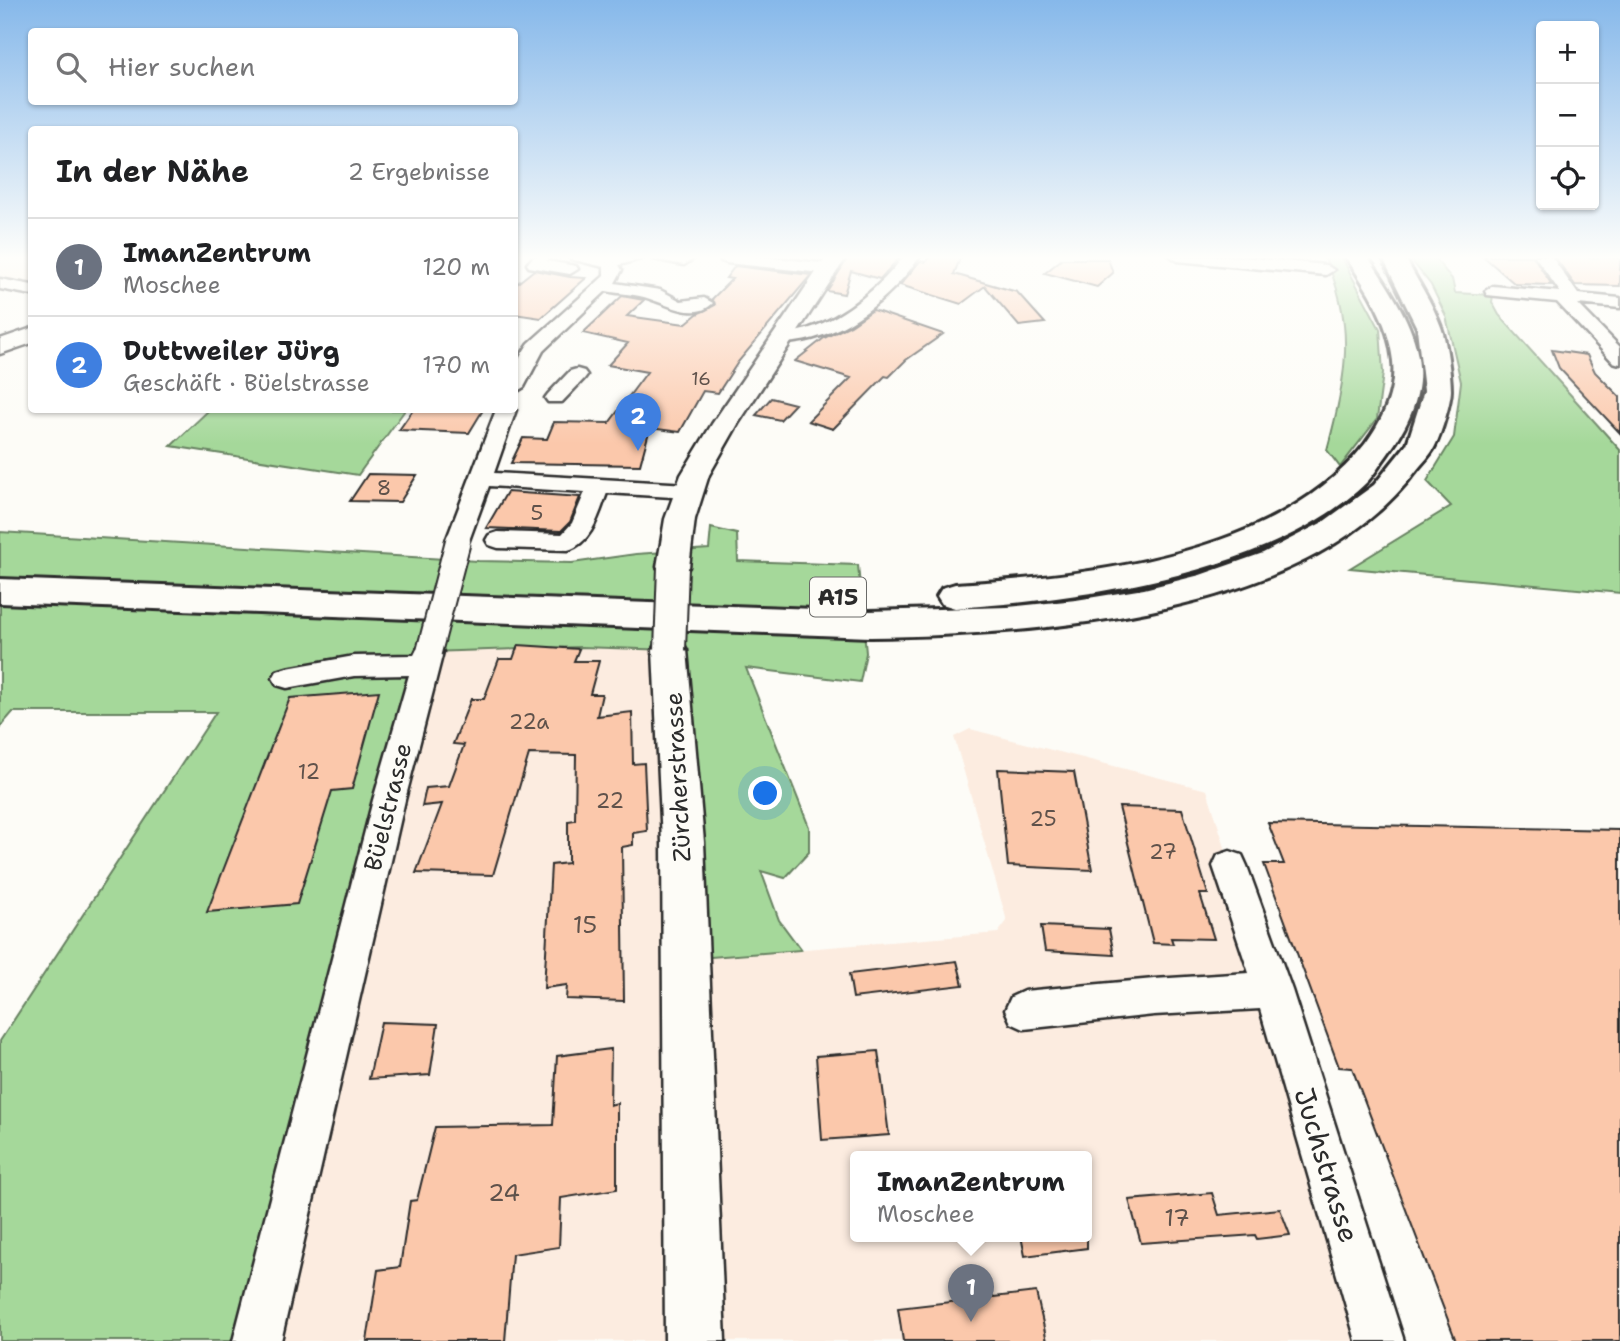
<!DOCTYPE html>
<html lang="de">
<head>
<meta charset="utf-8">
<style>
	body { margin:0; font-family:"Shantell Sans",sans-serif; background:#f2f2f2; color:#202124 }
	.controls { position:absolute; right:21px; top:21px; display:grid; overflow:hidden; border-radius:7px; box-shadow:0 2px 5px #0004 }
	.controls button { width:63px; height:63px; display:grid; place-items:center; padding:0; border:0; border-bottom:2px solid #e0e0e0; background:#fff; color:#202124; font:35px sans-serif }
	.you { position:absolute; left:766px; top:794px; width:24px; height:24px; margin:-18px; border:5px solid #fff; border-radius:50%; background:#1a73e8; box-shadow:0 0 0 10px #1a73e833 }
	.badge { display:grid; place-items:center; width:46px; height:46px; border-radius:50%; background:#1f6fb2; color:#fff; font-size:23px; font-weight:700 }
	.pin { position:absolute; translate:-50% -58px; filter:drop-shadow(0 2px 4px #0008) }
	.pin::after { content:''; position:absolute; top:37px; width:24px; height:21px; background:inherit; clip-path:polygon(0 0,100% 0,50% 100%) }
	.popup { position:absolute; left:850px; top:1151px; width:242px; height:91px; box-sizing:border-box; display:grid; place-content:center; border-radius:7px; background:#fff; filter:drop-shadow(0 2px 5px #0005); font-size:23px; white-space:nowrap; color:#757577 }
	.popup b { font-size:26px; color:#202124 }
	.popup::after { content:''; position:absolute; left:50%; top:100%; margin-left:-14px; border:14px solid transparent; border-top-color:#fff }
	.list { margin:0; padding:0; list-style:none }
	h2 { display:flex; justify-content:space-between; align-items:center; height:91px; margin:0; padding:0 28px; font-size:30px }
	h2 small { font-size:23px; font-weight:400; color:#757577 }
	.list li { display:grid; grid-template-columns:46px 1fr auto; gap:21px; align-items:center; box-sizing:border-box; height:98px; padding:0 28px; border-top:2px solid #e0e0e0 }
	.list b { display:block; font-size:26px; white-space:nowrap }
	.list p { margin:0; font-size:23px; white-space:nowrap; color:#757577 }
	.list em { font-size:23px; font-style:normal; color:#757577 }
	.icon { flex:none; width:38px; height:38px; fill:none; stroke:currentColor; stroke-width:2; stroke-linecap:round; stroke-linejoin:round }
	.map { position:relative; flex:none; width:1620px; height:1341px; overflow:hidden }
	.search { position:absolute; background:#fff; box-shadow:0 2px 5px #0004; left:28px; top:28px; width:490px; height:77px; display:flex; align-items:center; gap:18px; box-sizing:border-box; padding:0 24px; border-radius:7px; color:#757577; font-size:26px }
	.panel { position:absolute; background:#fff; box-shadow:0 2px 5px #0004; left:28px; top:126px; width:490px; height:287px; border-radius:7px }
	.map>svg:first-child { display:block }
</style>
</head>
<body>
<div class="map">
<svg width="1620" height="1341" viewBox="0 0 1620 1341">
	<rect width="100%" height="100%" fill="#fdfcf7"/>
	<filter id="ink" filterUnits="userSpaceOnUse"><feTurbulence type="fractalNoise" baseFrequency=".0143" numOctaves="2"/><feDisplacementMap in="SourceGraphic" scale="14" xChannelSelector="R" yChannelSelector="G"/><feConvolveMatrix kernelMatrix="1 2 1 2 8 2 1 2 1" color-interpolation-filters="sRGB"/></filter>
	<g filter="url(#ink)">
		<!-- built -->
		<path fill="#fcece0" fill-rule="evenodd" d="M 0,256 L 31,256 L 31,290 L 0,284 Z
			M 581,647 L 670,650 L 685,959 L 998,933 L 1007,921 L 954,737 L 970,729 L 1207,790 L 1380,1341 L 257,1341 L 429,652 ZM 856,1156 L 1086,1156 L 1086,1236 L 856,1236 Z"/>
		<!-- green -->
		<path fill="#a5d89a" stroke="#688262" stroke-width="2" d="M 1324,256 L 1341,256 L 1380,329 L 1383,373 L 1377,419 L 1340,467 L 1327,450 C 1346,381 1357,323 1324,256 Z
			M 1408,256 L 1433,256 L 1452,279 L 1455,293 L 1493,295 L 1492,302 L 1499,315 L 1620,450 L 1620,593 L 1350,568 L 1451,506 L 1427,481 L 1454,437 L 1461,382 L 1446,316 L 1431,285 Z
			M 209,410 L 405,410 L 358,475 L 171,446 Z
			M 711,528 L 737,534 L 738,561 L 858,565 L 866,653 L 860,682 L 746,668 L 809,827 L 809,852 L 785,878 L 761,871 L 779,920 L 801,950 L 685,959 L 670,650 L 581,647 L 429,652 L 257,1341 L 0,1341 L 0,1041 L 216,712 L 13,712 L 0,727 L 0,532 L 478,561 L 572,563 L 636,554 L 709,549 Z"/>
		<!-- building -->
		<path fill="#fbc8ab" stroke="#2b2b2b" stroke-width="2" d="M 849,256 L 888,256 L 899,258 L 880,279 L 851,271 L 844,294 L 827,291 Z
			M 929,256 L 961,256 L 954,274 L 1017,292 L 1045,323 L 1019,326 L 985,286 L 961,304 L 900,285 L 920,261 L 926,262 Z
			M 1483,256 L 1533,256 L 1552,285 L 1515,284 Z
			M 1554,256 L 1620,258 L 1620,286 L 1575,285 Z
			M 1062,259 L 1108,259 L 1113,273 L 1097,287 L 1045,273 Z
			M 735,266 L 811,275 L 738,362 L 718,393 L 703,391 L 680,432 L 650,428 L 640,465 L 511,463 L 523,438 L 547,439 L 554,422 L 609,423 L 647,372 L 608,365 L 628,343 L 583,333 L 622,296 L 644,300 L 627,316 L 685,324 L 697,314 L 715,305 L 712,299 L 732,279 L 726,278 Z
			M 534,270 L 570,277 L 586,278 L 541,318 L 514,314 L 514,286 Z
			M 873,310 L 943,334 L 906,360 L 889,377 L 885,376 L 833,429 L 808,421 L 851,378 L 795,361 L 824,338 L 851,325 Z
			M 1552,350 L 1587,355 L 1595,372 L 1620,397 L 1620,433 L 1559,368 Z
			M 771,398 L 795,404 L 780,420 L 756,415 Z
			M 413,410 L 483,410 L 469,433 L 399,430 Z
			M 368,474 L 417,475 L 400,502 L 350,501 Z
			M 507,492 L 580,497 L 570,522 L 561,531 L 486,528 Z
			M 518,645 L 579,649 L 574,661 L 599,661 L 590,694 L 602,694 L 597,716 L 632,712 L 633,764 L 644,763 L 647,831 L 633,833 L 633,845 L 622,847 L 624,1001 L 566,999 L 567,985 L 544,988 L 551,865 L 568,863 L 568,821 L 575,820 L 576,755 L 529,754 L 493,875 L 416,873 L 442,804 L 422,806 L 426,788 L 449,786 L 464,745 L 453,744 L 471,699 L 484,699 L 499,659 L 513,659 Z
			M 379,691 L 352,789 L 332,791 L 297,904 L 207,912 L 290,698 Z
			M 998,769 L 1074,772 L 1092,870 L 1008,866 Z
			M 1119,807 L 1182,809 L 1208,894 L 1200,894 L 1214,939 L 1171,938 L 1173,944 L 1153,943 Z
			M 1268,823 L 1620,830 L 1620,1341 L 1456,1341 L 1352,1068 L 1339,1067 L 1264,864 L 1284,864 Z
			M 1041,926 L 1109,929 L 1114,955 L 1045,951 Z
			M 957,961 L 963,985 L 853,998 L 849,974 Z
			M 381,1022 L 438,1024 L 430,1075 L 369,1079 Z
			M 611,1049 L 610,1105 L 617,1103 L 617,1189 L 561,1198 L 559,1247 L 512,1254 L 505,1341 L 367,1341 L 378,1270 L 400,1267 L 410,1201 L 417,1200 L 435,1127 L 553,1125 L 557,1056 Z
			M 878,1051 L 889,1135 L 822,1140 L 816,1056 Z
			M 1212,1193 L 1219,1215 L 1280,1209 L 1290,1235 L 1257,1239 L 1255,1235 L 1141,1243 L 1129,1200 Z
			M 1021,1236 L 1087,1236 L 1087,1248 L 1025,1256 Z
			M 1036,1292 L 1047,1341 L 903,1341 L 898,1308 Z"/>
		<g fill="none" stroke-linecap="round" stroke-linejoin="round">
			<defs>
				<path id="minor" d="M 534,256 L 551,256 L 547,261 L 576,266 L 578,269 L 570,274 L 529,267 L 527,264 Z
					M 569,256 L 643,256 L 641,259 L 619,265 L 622,270 L 615,283 L 660,290 L 681,301 L 704,298 L 713,303 C 696,321 669,305 650,299 C 637,294 620,294 606,291 L 543,351 L 524,387 L 514,393 C 514,369 515,363 529,343 L 604,276 L 604,267 L 571,259 Z
					M 651,256 L 688,256 L 692,260 L 684,265 L 653,259 Z
					M 720,256 L 755,256 L 831,264 L 839,269 L 831,274 L 727,263 L 721,261 Z
					M 904,256 L 920,256 C 892,297 845,336 795,342 C 786,343 781,345 775,338 L 778,334 C 788,332 800,332 810,328 C 845,317 882,285 904,256 Z
					M 1170,256 L 1230,256 L 1326,265 L 1334,270 L 1326,275 L 1178,261 Z
					M 1535,256 L 1551,256 L 1578,294 L 1620,298 L 1620,308 L 1578,304 L 1620,347 L 1620,364 L 1613,362 L 1557,302 L 1487,295 L 1485,291 L 1493,286 L 1560,292 Z
					M 0,279 L 32,285 L 32,295 L 0,289 Z
					M 577,369 L 584,371 L 587,375 L 584,379 L 562,402 L 548,402 L 545,398 L 548,394 L 570,371 Z
					M 514,408 L 516,410 L 494,473 L 688,484 L 696,486 L 699,491 L 696,496 L 688,498 L 607,493 C 599,514 592,543 568,550 L 498,548 L 489,545 L 486,540 L 489,535 L 498,532 L 562,534 L 572,523 L 585,492 L 489,486 L 467,546 L 458,549 L 449,546 L 446,541 L 496,410 Z
					M 429,642 L 439,645 L 443,652 L 405,800 L 281,1341 L 233,1341 L 373,800 L 409,675 L 354,676 L 287,688 L 277,685 L 273,678 L 277,671 L 287,668 L 354,656 L 414,655 L 419,645 Z
					M 1230,851 L 1242,855 L 1247,866 L 1292,990 L 1404,1341 L 1356,1341 L 1260,1009 L 1154,1015 L 1024,1029 L 1011,1023 L 1005,1010 L 1011,997 L 1024,991 L 1154,979 L 1249,973 L 1213,866 L 1218,855 Z"/>
				<path id="major" d="M 827,256 L 847,256 L 738,424 L 709,475 L 695,519 L 689,567 L 684,574 L 673,577 L 662,574 L 657,567 L 665,519 L 681,475 L 712,424 Z
					M 32,328 L 32,343 L 0,354 L 0,339 Z
					M 670,638 L 682,641 L 687,650 L 704,842 L 725,1341 L 665,1341 L 662,842 L 653,650 L 658,641 Z"/>
				<path id="highway" d="M 1345,256 L 1367,256 L 1372,263 C 1420,333 1442,381 1387,455 C 1381,463 1375,473 1368,481 C 1276,573 1080,600 955,608 L 942,604 L 937,596 L 942,588 L 955,584 C 1088,576 1277,557 1365,444 C 1383,420 1396,392 1393,361 C 1389,322 1367,288 1345,256 Z
					M 1382,256 L 1404,256 C 1416,279 1432,302 1441,327 C 1446,340 1451,374 1451,390 C 1451,401 1441,435 1435,446 C 1431,455 1422,463 1416,471 C 1306,618 1039,634 870,637 L 0,603 L 0,579 L 870,611 L 1008,607 L 1076,600 L 1144,589 L 1200,575 L 1263,553 L 1323,522 L 1374,485 L 1407,444 L 1424,391 L 1417,328 Z"/>
			</defs>
			<!-- minor casing -->
			<use href="#minor" stroke="#2b2b2b" stroke-width="5"/>
			<!-- major casing -->
			<use href="#major" stroke="#2b2b2b" stroke-width="5"/>
			<!-- highway casing -->
			<use href="#highway" stroke="#2b2b2b" stroke-width="6"/>
			<!-- minor -->
			<use href="#minor" fill="#fdfcf7" fill-rule="evenodd"/>
			<!-- major -->
			<use href="#major" fill="#fdfcf7" fill-rule="evenodd"/>
			<!-- highway -->
			<use href="#highway" fill="#fdfcf7" fill-rule="evenodd"/>
			<defs>
				<path id="minor-bridge" d="M 429,652 L 458,541"/>
				<path id="major-bridge" d="M 670,650 L 673,567"/>
			</defs>
			<!-- minor-bridge casing -->
			<use href="#minor-bridge" stroke="#2b2b2b" stroke-width="28" stroke-linecap="butt"/>
			<!-- major-bridge casing -->
			<use href="#major-bridge" stroke="#2b2b2b" stroke-width="34" stroke-linecap="butt"/>
			<!-- minor-bridge -->
			<use href="#minor-bridge" stroke="#fdfcf7" stroke-width="24"/>
			<!-- major-bridge -->
			<use href="#major-bridge" stroke="#fdfcf7" stroke-width="30"/>
		</g>
	</g>
	<!-- sky -->
	<linearGradient id="sky" x2="0" y2="1"><stop stop-color="#86b8ea"/><stop offset="0.58" stop-color="#fefefb"/><stop offset="1" stop-color="#fefefb" stop-opacity="0"/></linearGradient>
	<rect width="1620" height="444" fill="url(#sky)"/>
	<g text-anchor="middle" dominant-baseline="central" stroke-width="7" stroke-linejoin="round" paint-order="stroke">
		<!-- far-number labels -->
		<g font-size="18" fill="#5f524b">
			<text x="701" y="379">16</text>
		</g>
		<!-- number labels -->
		<g font-size="21" fill="#5f524b">
			<text x="384" y="488">8</text>
			<text x="537" y="513">5</text>
			<text x="529" y="722">22a</text>
			<text x="309" y="772">12</text>
			<text x="610" y="801">22</text>
			<text x="1043" y="819">25</text>
			<text x="1163" y="852">27</text>
		</g>
		<!-- shield labels -->
		<rect fill="#fdfcf7" stroke="#6a6a68" stroke-width="2" x="810" y="577.5" width="56" height="39" rx="5"/>
		<g font-size="23" font-weight="bold" fill="#2b2b2b">
			<text x="838" y="597">A15</text>
		</g>
		<!-- street labels -->
		<g font-size="24" fill="#2b2b2b" stroke="#fdfcf7">
			<text transform="translate(678 777) rotate(-93)">Zürcherstrasse</text>
			<text transform="translate(388 807) rotate(-76)">Büelstrasse</text>
		</g>
		<!-- near-number labels -->
		<g font-size="24" fill="#5f524b">
			<text x="585" y="925">15</text>
			<text x="504" y="1193">24</text>
			<text x="1177" y="1218">17</text>
		</g>
		<!-- near-street labels -->
		<g font-size="28" fill="#2b2b2b" stroke="#fdfcf7">
			<text transform="translate(1327 1165) rotate(73)">Juchstrasse</text>
		</g>
	</g>
</svg>
<div class="controls">
<button>+</button>
<button>−</button>
<button><svg class="icon" aria-label="locate" viewBox="0 0 24 24"><circle cx="12" cy="12" r="6"/><path d="M12 2v4M12 18v4M2 12h4M18 12h4"/></svg></button>
</div>
<div class="you"></div>
<div class="pin badge" style="left:971px;top:1322px;background:#6b7280">1</div>
<div class="popup"><b>ImanZentrum</b>Moschee</div>
<div class="pin badge" style="left:638px;top:451px;background:#3f7fe0">2</div>
<div class="search"><svg class="icon" aria-label="search" viewBox="0 0 24 24"><circle cx="10" cy="10" r="6"/><path d="M15 15l6 6"/></svg>Hier suchen</div>
<section class="panel">
<h2>In der Nähe<small>2 Ergebnisse</small></h2>
<ul class="list">
<li><span class="badge" style="background:#6b7280">1</span><div><b>ImanZentrum</b><p>Moschee</p></div><em>120 m</em></li>
<li><span class="badge" style="background:#3f7fe0">2</span><div><b>Duttweiler Jürg</b><p>Geschäft · Büelstrasse</p></div><em>170 m</em></li>
</ul>
</section>
</div>
</body>
</html>
